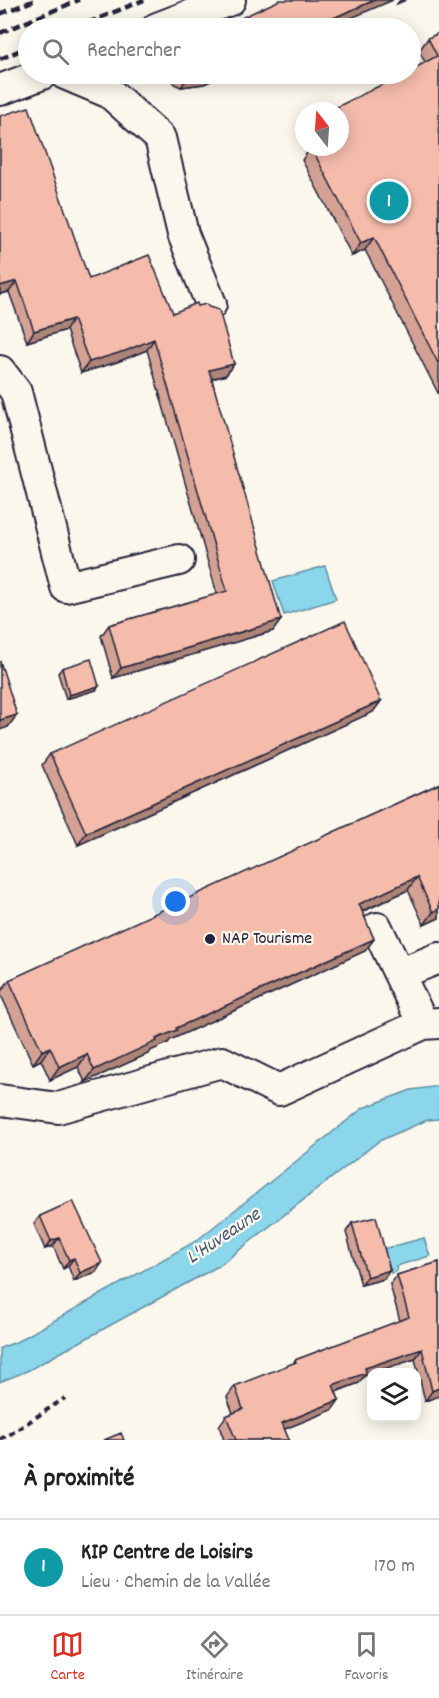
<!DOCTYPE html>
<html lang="fr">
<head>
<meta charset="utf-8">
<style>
	body { margin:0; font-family:Dekko,sans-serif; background:#f2f2f2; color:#222 }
	.controls { position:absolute; right:18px; bottom:18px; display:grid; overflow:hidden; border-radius:12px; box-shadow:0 3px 15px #0003 }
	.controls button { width:54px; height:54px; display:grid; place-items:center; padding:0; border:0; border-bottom:2px solid #e0e0e0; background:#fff; color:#222; font:30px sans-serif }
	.compass { position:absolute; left:295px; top:102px; width:54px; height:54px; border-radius:50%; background:#fff; box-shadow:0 3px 15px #0003; rotate:343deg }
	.you { position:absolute; left:176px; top:902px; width:21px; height:21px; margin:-15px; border:4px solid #fff; border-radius:50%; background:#1a73e8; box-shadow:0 0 0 9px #1a73e833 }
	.badge { display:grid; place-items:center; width:39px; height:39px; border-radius:50%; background:#d93025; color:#fff; font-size:20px; font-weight:700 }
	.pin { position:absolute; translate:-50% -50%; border:3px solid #fff; box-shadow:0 2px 6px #0006 }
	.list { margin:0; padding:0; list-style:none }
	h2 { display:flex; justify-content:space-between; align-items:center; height:78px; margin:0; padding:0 24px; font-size:26px }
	h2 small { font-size:20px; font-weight:400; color:#767676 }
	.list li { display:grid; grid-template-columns:39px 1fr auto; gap:18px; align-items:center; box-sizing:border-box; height:96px; padding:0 24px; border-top:2px solid #e0e0e0 }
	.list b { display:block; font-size:22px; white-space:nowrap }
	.list p { margin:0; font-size:20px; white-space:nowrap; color:#767676 }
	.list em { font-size:20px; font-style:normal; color:#767676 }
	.icon { flex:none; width:33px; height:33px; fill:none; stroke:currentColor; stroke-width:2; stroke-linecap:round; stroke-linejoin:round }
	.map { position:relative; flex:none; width:439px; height:1440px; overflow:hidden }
	.search { position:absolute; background:#fff; box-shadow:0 3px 15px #0003; left:18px; right:18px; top:18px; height:66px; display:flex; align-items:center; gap:15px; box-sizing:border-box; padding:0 21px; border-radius:33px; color:#767676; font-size:22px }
	.sheet { height:174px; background:#fff }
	nav { display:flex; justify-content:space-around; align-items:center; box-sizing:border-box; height:84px; border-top:2px solid #e0e0e0; background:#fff; font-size:16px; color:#767676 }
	nav a { display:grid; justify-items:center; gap:3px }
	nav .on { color:#d93025 }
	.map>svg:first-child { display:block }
</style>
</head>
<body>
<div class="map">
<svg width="439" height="1440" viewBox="0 0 439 1440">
	<rect width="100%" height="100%" fill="#fbf7ec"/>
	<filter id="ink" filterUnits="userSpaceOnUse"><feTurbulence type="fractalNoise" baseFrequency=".0167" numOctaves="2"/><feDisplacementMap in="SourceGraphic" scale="12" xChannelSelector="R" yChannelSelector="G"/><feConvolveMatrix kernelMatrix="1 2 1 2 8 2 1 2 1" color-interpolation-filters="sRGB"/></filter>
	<g filter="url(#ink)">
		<!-- water -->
		<path fill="#8bd6eb" stroke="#618ea5" stroke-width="1.5" d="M 325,566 L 336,599 L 284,615 L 273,581 Z
			M 439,1086 L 439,1119 L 427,1120 L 379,1141 L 220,1265 L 27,1371 L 0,1382 L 0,1348 L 16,1342 L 196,1241 L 363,1108 L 411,1090 Z
			M 424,1238 L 430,1256 L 396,1266 L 397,1271 L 391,1273 L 389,1267 L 388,1267 L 383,1249 Z"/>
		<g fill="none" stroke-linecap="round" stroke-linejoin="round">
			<defs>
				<path id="minor" d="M 157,28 L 230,0
					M 65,74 L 110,93 L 160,138 L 183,234 L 211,304
					M 0,90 L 42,74
					M 0,371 L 16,392 L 66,587 L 179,560
					M 377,928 L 423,1024
					M 399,974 L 439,958
					M 0,1100 L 58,1108 L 222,1062 L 279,1090 L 423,1024 L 439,1023"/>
			</defs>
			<!-- minor casing -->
			<use href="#minor" stroke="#22223b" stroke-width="34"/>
			<!-- path -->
			<path stroke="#22223b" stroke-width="4" stroke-dasharray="6 4.5" stroke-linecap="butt" d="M 0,1439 L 9,1435 L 65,1398"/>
			<!-- minor -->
			<use href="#minor" stroke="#fbf7ec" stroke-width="30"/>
			<!-- rail -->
			<path stroke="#22223b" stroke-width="4.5" stroke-dasharray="9 4.5" stroke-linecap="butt" d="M 0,14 L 35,0
				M 75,28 L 144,0
				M 0,33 L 79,0
				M 0,59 L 28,47"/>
		</g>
		<!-- wall -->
		<path fill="#d3a294" stroke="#22223b" stroke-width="1.5" d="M 243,17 L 328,28 L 235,28 Z
			M 439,33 L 439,395 L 365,250 L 352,256 L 302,160 L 311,147 L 340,147 L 425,62 L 419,51 L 428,38 Z
			M 167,74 L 226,74 L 204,84 L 181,87 L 174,84 Z
			M 0,116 L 89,279 L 173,313 L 198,306 L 234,364 L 226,375 L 212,379 L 273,631 L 113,678 L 101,636 L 109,625 L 217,594 L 147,350 L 117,362 L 81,373 L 66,330 L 27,342 L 9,292 L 0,294 Z
			M 62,668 L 96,690 L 66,699 L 58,673 Z
			M 381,701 L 373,712 L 78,845 L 42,765 L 50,754 Z
			M 439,784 L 439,918 L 424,925 L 408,890 L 362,912 L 374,939 L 365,951 L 170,1040 L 168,1043 L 150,1051 L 148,1054 L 85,1082 L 78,1067 L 50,1080 L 41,1060 L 33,1064 L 0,993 L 9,980 Z
			M 40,1216 L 96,1272 L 74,1281 L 68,1266 L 63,1269 L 53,1246 L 45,1249 L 34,1224 Z
			M 352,1223 L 384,1279 L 361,1285 L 346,1232 Z
			M 439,1262 L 439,1396 L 425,1401 L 415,1359 L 372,1372 L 372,1374 L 364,1376 L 359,1383 L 336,1392 L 339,1400 L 332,1410 L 284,1429 L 289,1440 L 224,1440 L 219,1426 L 226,1416 L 233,1413 L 227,1397 L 235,1386 L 293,1364 L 295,1360 L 400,1321 L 390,1285 L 397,1275 Z"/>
		<!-- shaded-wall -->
		<path fill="#ac8478" stroke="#22223b" stroke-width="1.5" d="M 375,0 L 393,0 L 328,28 L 310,28 Z
			M 400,0 L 406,0 L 397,4 Z
			M 204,74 L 226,74 L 204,84 L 181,87 L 189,76 Z
			M 374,237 L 365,250 L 352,256 L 361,243 Z
			M 17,281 L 9,292 L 0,294 L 0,286 Z
			M 73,319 L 66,330 L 27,342 L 34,331 Z
			M 154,339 L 147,350 L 117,362 L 81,373 L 89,362 Z
			M 234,364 L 226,375 L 202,381 L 209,370 Z
			M 281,620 L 273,631 L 113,678 L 121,668 Z
			M 99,686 L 96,690 L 66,699 L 69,695 Z
			M 381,701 L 373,712 L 78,845 L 86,833 Z
			M 17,715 L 8,727 L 0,730 L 0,720 Z
			M 417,877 L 408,890 L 350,917 L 359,904 Z
			M 439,909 L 439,918 L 424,925 L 433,912 Z
			M 374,939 L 365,951 L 170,1040 L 168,1043 L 150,1051 L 148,1054 L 85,1082 L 94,1070 L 156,1039 L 176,1028 Z
			M 50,1047 L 41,1060 L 33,1064 L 42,1051 Z
			M 87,1054 L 78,1067 L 50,1080 L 59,1067 Z
			M 59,1238 L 53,1246 L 45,1249 L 51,1241 Z
			M 74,1258 L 68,1266 L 63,1269 L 69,1260 Z
			M 102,1263 L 96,1272 L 74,1281 L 80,1273 Z
			M 390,1270 L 384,1279 L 361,1285 L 367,1277 Z
			M 422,1349 L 415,1359 L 375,1372 L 372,1372 L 372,1374 L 364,1376 L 359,1383 L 326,1395 L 333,1385 L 365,1368 Z
			M 439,1388 L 439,1396 L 425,1401 L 432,1391 Z
			M 339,1400 L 332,1410 L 275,1433 L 282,1423 Z"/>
		<!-- building -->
		<path fill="#f5bcac" stroke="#22223b" stroke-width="1.5" d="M 280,0 L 375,0 L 310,28 L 249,28 L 243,17 Z
			M 224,25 L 225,28 L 216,28 Z
			M 439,33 L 439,365 L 374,237 L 361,243 L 311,147 L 340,147 L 340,111 L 329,111 L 403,74 L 411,74 L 411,70 L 437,56 L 428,38 Z
			M 184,74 L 204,74 L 189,76 Z
			M 29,107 L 89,279 L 149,255 L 173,313 L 197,303 L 198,306 L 206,304 L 209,307 L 219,310 L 234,364 L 209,370 L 281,620 L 121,668 L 109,625 L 227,591 L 154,339 L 125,351 L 89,362 L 73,319 L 34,331 L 17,281 L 0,286 L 0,116 Z
			M 345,621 L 381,701 L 86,833 L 50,754 Z
			M 91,659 L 99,686 L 69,695 L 62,668 Z
			M 0,661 L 17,715 L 0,720 Z
			M 439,784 L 439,909 L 433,912 L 417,877 L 359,904 L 374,939 L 176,1028 L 177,1030 L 156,1039 L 157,1041 L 94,1070 L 87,1054 L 59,1067 L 50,1047 L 42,1051 L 9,980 Z
			M 73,1201 L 102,1263 L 80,1273 L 74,1258 L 69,1260 L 59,1238 L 51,1241 L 40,1216 Z
			M 376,1217 L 390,1270 L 367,1277 L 352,1223 Z
			M 439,1262 L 439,1388 L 432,1391 L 422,1349 L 365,1368 L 366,1373 L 333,1385 L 339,1400 L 282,1423 L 289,1440 L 236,1440 L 226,1416 L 243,1409 L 235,1386 L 296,1362 L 295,1360 L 409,1317 L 397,1275 Z
			M 121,1433 L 124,1440 L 104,1440 Z"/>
	</g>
	<!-- markers -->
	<circle fill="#22223b" stroke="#fbf7ec" stroke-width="2" cx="210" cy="939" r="6"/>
	<g text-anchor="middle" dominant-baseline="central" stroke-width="4.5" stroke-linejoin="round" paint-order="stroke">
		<!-- poi labels -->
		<g font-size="18" fill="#22223b" stroke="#fbf7ec" text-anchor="start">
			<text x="222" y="939">NAP Tourisme</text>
		</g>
		<!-- water labels -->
		<g font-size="20" font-style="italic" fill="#425870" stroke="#fbf7ec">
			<text transform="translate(224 1237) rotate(-34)">L'Huveaune</text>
		</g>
	</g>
</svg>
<div class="controls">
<button><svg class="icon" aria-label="layers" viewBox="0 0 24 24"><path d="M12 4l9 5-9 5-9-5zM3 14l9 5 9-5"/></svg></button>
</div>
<svg class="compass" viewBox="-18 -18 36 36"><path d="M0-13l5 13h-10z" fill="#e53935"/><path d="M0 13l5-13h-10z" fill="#767676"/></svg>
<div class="you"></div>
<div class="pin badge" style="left:389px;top:201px;background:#0f9aa8">1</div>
<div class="search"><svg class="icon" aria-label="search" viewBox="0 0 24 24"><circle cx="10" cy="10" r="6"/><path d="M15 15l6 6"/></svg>Rechercher</div>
</div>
<section class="sheet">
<h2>À proximité<small></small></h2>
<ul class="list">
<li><span class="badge" style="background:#0f9aa8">1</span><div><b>KIP Centre de Loisirs</b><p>Lieu · Chemin de la Vallée</p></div><em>170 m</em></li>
</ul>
</section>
<nav>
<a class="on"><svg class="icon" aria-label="map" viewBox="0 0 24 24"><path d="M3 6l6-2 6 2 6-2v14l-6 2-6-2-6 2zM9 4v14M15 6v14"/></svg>Carte</a>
<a><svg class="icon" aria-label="directions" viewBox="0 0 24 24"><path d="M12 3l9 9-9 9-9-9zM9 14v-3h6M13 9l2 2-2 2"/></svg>Itinéraire</a>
<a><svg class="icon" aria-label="saved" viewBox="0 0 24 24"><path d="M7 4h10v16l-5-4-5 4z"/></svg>Favoris</a>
</nav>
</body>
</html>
